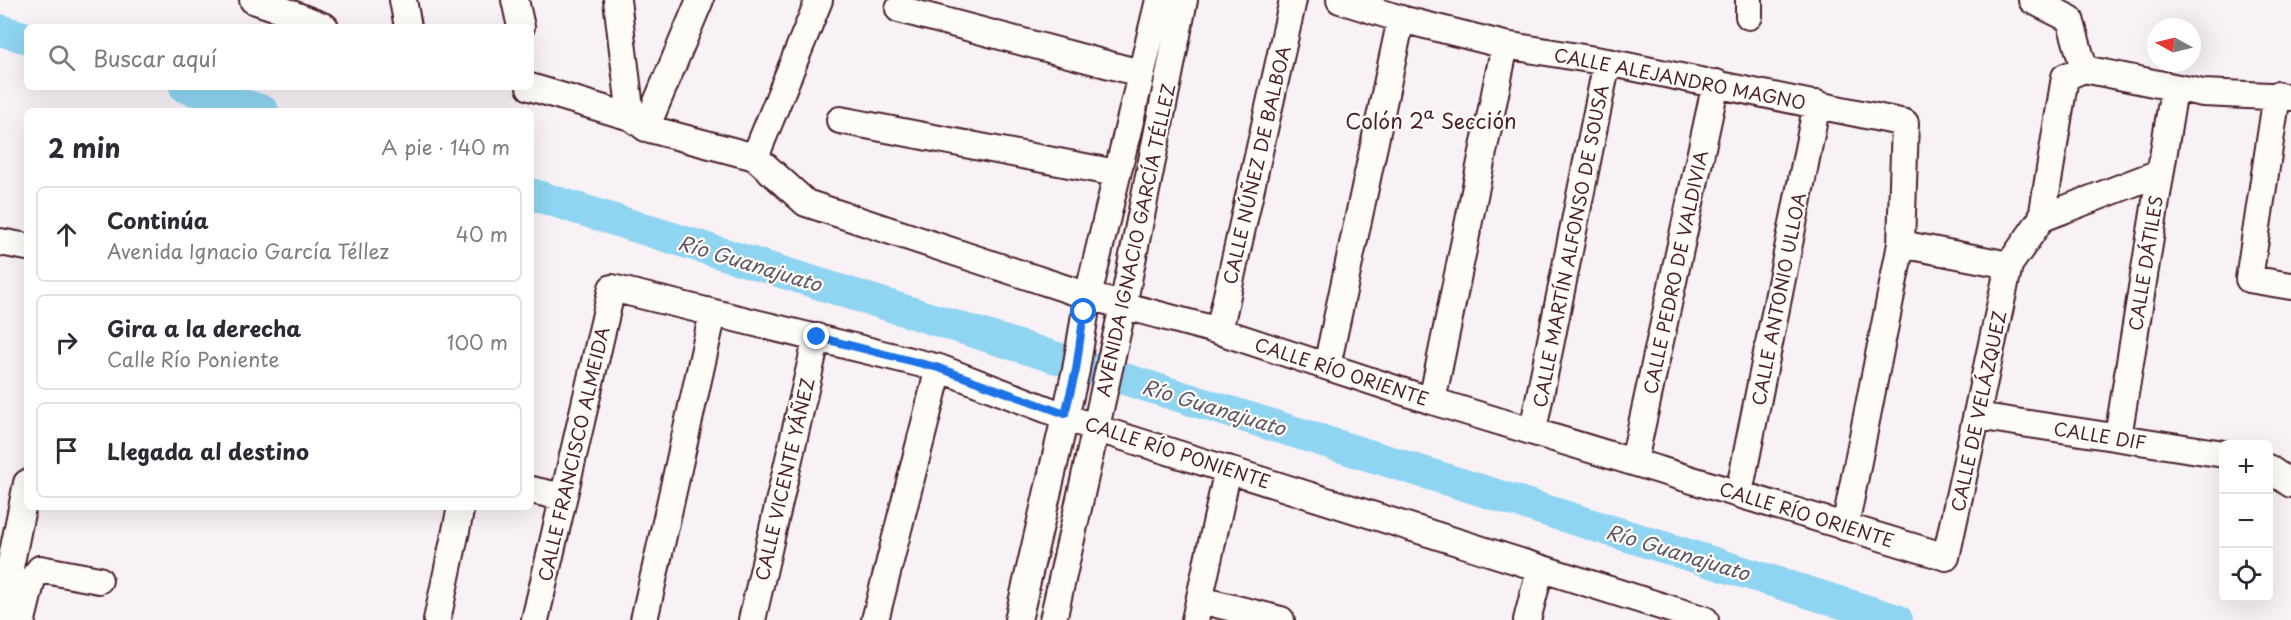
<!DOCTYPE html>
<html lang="es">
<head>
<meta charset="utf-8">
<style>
	body { margin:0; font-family:"Playpen Sans",sans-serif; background:#f2f2f3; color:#2b2b33 }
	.controls { position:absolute; right:18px; bottom:18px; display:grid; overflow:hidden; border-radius:9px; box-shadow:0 6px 24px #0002 }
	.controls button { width:54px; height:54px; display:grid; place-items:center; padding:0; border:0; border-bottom:2px solid #e1e1e2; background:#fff; color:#2b2b33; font:30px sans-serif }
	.compass { position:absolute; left:2147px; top:18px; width:54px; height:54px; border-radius:50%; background:#fff; box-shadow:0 6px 24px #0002; rotate:277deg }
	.stop { position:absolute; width:18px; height:18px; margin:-14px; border:4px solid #1a73e8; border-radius:50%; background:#fff }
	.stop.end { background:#1a73e8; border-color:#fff; box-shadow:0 2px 6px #0008 }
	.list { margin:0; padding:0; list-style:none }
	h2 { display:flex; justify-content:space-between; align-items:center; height:78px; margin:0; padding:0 24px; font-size:26px }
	h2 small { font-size:20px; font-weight:400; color:#7c7c81 }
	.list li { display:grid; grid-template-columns:39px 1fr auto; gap:18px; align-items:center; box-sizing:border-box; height:96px; margin:0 12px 12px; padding:0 12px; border:2px solid #e1e1e2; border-radius:9px }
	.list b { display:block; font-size:22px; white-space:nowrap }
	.list p { margin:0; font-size:20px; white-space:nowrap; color:#7c7c81 }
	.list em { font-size:20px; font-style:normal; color:#7c7c81 }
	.icon { flex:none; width:33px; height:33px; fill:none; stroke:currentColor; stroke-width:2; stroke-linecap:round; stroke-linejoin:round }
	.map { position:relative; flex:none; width:2291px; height:620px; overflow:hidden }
	.search { position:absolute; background:#fff; box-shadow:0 6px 24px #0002; left:24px; top:24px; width:510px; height:66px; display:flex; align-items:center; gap:15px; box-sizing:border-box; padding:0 21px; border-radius:9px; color:#7c7c81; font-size:22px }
	.panel { position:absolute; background:#fff; box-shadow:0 6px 24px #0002; left:24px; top:108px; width:510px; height:402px; border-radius:9px }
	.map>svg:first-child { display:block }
</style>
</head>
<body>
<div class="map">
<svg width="2291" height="620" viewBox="0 0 2291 620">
	<rect width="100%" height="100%" fill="#f8f1f6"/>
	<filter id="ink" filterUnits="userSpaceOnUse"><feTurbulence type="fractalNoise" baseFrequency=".0167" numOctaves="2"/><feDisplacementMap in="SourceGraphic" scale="12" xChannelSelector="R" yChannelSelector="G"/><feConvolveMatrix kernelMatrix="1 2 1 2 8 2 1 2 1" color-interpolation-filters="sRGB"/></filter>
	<g filter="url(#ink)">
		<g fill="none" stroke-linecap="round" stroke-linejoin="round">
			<!-- river -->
			<path stroke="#8fd4f1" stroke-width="32" d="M 0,30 L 27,38
				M 185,87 L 263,111
				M 531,194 L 1897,620"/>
			<defs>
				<path id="minor" d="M 253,0 L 277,8 L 276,0
					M 403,0 L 408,27
					M 515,0 L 521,27
					M 617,0 L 631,117
					M 1340,0 L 1401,19 L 1505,45 L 1607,62 L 1905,123 L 1901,244 L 1845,527
					M 1749,0 L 1749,16
					M 2032,0 L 2070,19 L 2084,69
					M 277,8 L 325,27
					M 899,9 L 1140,73
					M 530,87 L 631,117 L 646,128 L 755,157 L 806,203 L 1088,296 L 1219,331 L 1432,401 L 1946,557 L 2009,265 L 2042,218 L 2065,77 L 2084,69 L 2203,93 L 2291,97
					M 2277,95 L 2249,279 L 2291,286
					M 840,120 L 1116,173
					M 646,128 L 700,0
					M 755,157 L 819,0
					M 2042,218 L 2159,173
					M 0,242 L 27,247
					M 1901,244 L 2009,265
					M 1219,331 L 1293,0
					M 1327,366 L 1401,19
					M 1432,401 L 1505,45
					M 1977,416 L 2224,454
					M 1533,430 L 1607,62
					M 2118,437 L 2174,89
					M 1634,461 L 1716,83
					M 2268,468 L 2291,484
					M 531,490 L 563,497
					M 1739,493 L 1817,104
					M 1200,600 L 1281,620
					M 0,617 L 27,483
					M 22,620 L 32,579 L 40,569 L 99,580
					M 437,620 L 461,507
					M 535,620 L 612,288 L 939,368 L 1095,428 L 1705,620
					M 644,620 L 713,313
					M 752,620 L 817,337
					M 875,620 L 939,368
					M 1018,620 L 1076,370 L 1088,296 L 1159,0
					M 1053,620 L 1123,306 L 1184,0
					M 1195,620 L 1228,469
					M 1527,620 L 1540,570"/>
			</defs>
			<!-- minor casing -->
			<use href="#minor" stroke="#4a1f2b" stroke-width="30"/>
			<!-- minor -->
			<use href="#minor" stroke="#fdfcf7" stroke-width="26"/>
		</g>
	</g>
	<g fill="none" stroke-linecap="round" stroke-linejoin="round" filter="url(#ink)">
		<!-- route -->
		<path stroke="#1a73e8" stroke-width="8" d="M 817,337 L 939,368 L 1065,414 L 1076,370 L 1084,312"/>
	</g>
	<g text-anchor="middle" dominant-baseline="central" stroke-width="4.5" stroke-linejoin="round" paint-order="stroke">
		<!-- street labels -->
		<g font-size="18" fill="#4a1f2b" stroke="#fdfcf7">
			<text transform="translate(1680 78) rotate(11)">CALLE ALEJANDRO MAGNO</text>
			<text transform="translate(1256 165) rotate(-77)">CALLE NÚÑEZ DE BALBOA</text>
			<text transform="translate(1135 240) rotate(-78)">AVENIDA IGNACIO GARCÍA TÉLLEZ</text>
			<text transform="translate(1570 246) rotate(-79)">CALLE MARTÍN ALFONSO DE SOUSA</text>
			<text transform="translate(2145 263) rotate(-81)">CALLE DÁTILES</text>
			<text transform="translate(1675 272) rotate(-78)">CALLE PEDRO DE VALDIVIA</text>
			<text transform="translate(1778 299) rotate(-79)">CALLE ANTONIO ULLOA</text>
			<text transform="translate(1342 371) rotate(18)">CALLE RÍO ORIENTE</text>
			<text transform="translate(1978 411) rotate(-78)">CALLE DE VELÁZQUEZ</text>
			<text transform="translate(2100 435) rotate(9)">CALLE DIF</text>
			<text transform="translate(1178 452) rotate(18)">CALLE RÍO PONIENTE</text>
			<text transform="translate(573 454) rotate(-77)">CALLE FRANCISCO ALMEIDA</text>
			<text transform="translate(784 479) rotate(-77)">CALLE VICENTE YÁÑEZ</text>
			<text transform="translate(1807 514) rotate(17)">CALLE RÍO ORIENTE</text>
		</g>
		<!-- water labels -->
		<g font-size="20" font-style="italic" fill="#5f5566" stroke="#fdfcf7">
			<text transform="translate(750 263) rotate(17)">Río Guanajuato</text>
			<text transform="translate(1214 407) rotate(17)">Río Guanajuato</text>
			<text transform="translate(1678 552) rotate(17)">Río Guanajuato</text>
		</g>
		<!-- quarter labels -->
		<g font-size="21" fill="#4a1f2b" stroke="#fdfcf7">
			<text x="1431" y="120">Colón 2ª Sección</text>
		</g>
	</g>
</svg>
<div class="controls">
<button>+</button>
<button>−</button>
<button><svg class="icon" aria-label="locate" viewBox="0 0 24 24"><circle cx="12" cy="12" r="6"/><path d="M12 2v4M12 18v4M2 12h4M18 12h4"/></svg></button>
</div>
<svg class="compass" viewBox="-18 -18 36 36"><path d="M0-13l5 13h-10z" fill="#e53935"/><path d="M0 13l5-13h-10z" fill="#7c7c81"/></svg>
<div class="stop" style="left:1084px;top:312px"></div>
<div class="stop end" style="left:817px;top:337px"></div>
<div class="search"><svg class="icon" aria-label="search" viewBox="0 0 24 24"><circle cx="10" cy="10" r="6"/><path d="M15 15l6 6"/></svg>Buscar aquí</div>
<section class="panel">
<h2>2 min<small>A pie · 140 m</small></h2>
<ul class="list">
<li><svg class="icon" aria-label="ahead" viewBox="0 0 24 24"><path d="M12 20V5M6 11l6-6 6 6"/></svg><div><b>Continúa</b><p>Avenida Ignacio García Téllez</p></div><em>40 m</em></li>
<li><svg class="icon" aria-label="right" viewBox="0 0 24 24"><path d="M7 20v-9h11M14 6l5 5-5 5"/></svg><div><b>Gira a la derecha</b><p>Calle Río Poniente</p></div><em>100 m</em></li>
<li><svg class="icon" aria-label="arrive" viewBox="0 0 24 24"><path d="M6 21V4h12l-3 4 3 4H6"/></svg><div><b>Llegada al destino</b></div></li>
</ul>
</section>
</div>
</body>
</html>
